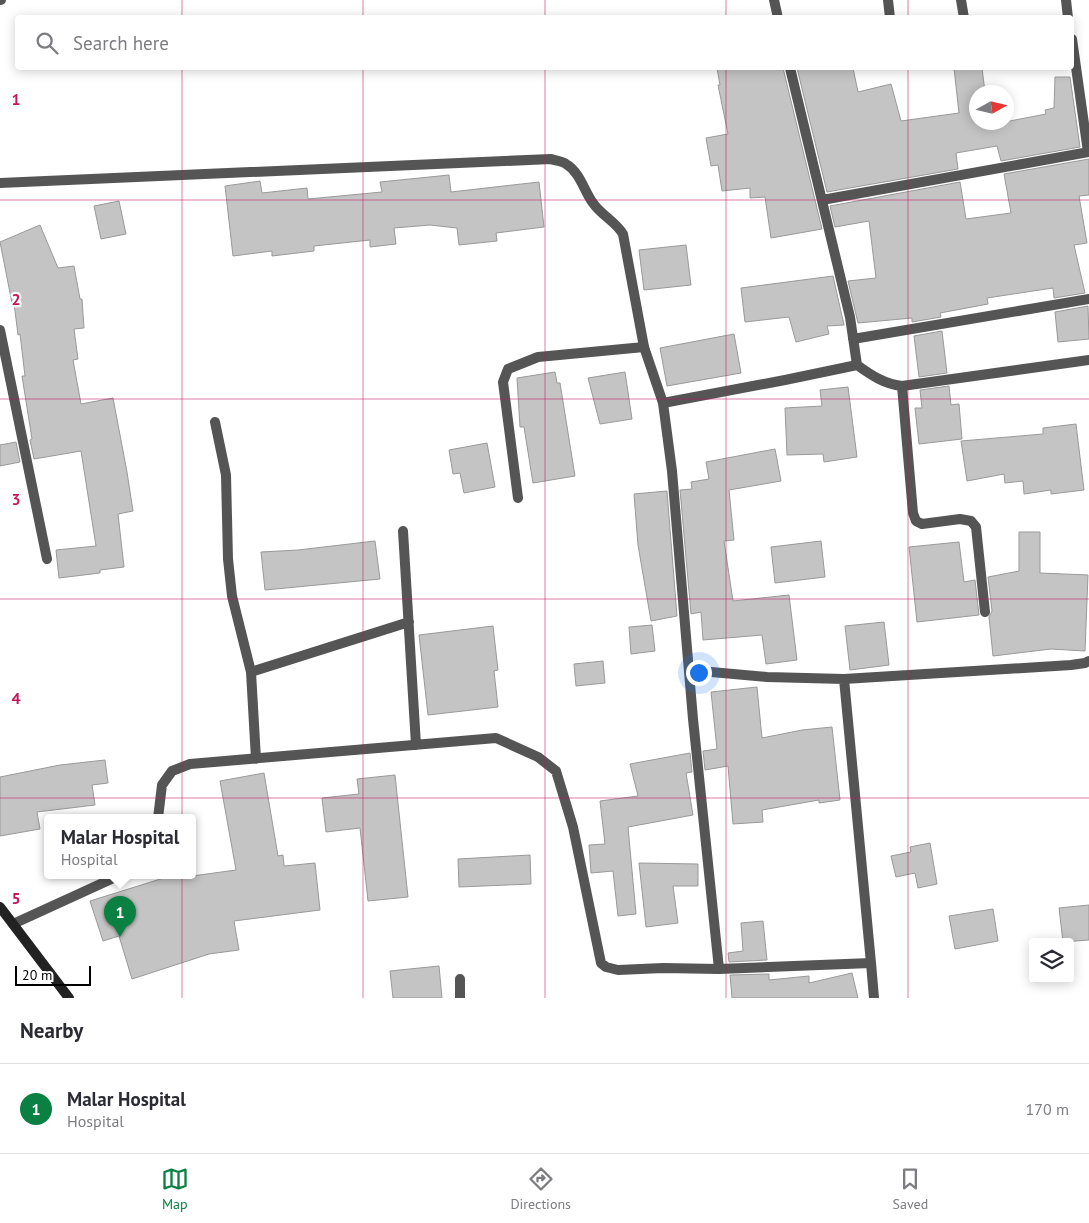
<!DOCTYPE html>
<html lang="en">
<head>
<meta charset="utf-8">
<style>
	body { margin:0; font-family:"PT Sans",sans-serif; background:#f7f7f7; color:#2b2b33 }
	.controls { position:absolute; right:15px; bottom:15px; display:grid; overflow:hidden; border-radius:5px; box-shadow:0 2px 12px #0003 }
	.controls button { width:45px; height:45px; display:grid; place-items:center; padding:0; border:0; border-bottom:1px solid #e1e1e2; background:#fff; color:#2b2b33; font:25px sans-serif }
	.compass { position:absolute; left:969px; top:85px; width:45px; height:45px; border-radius:50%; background:#fff; box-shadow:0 2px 12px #0003; rotate:82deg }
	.scale { position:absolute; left:15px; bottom:12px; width:76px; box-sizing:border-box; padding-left:5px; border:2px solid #000; border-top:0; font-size:14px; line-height:18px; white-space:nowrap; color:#000; -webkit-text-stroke:4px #fff; paint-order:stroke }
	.you { position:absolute; left:698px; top:672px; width:18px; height:18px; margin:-12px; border:4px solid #fff; border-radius:50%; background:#1a73e8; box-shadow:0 0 0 8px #1a73e833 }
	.badge { display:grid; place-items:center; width:32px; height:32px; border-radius:50%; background:#0b8043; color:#fff; font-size:16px; font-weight:700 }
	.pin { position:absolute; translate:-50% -41px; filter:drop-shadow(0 1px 2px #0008) }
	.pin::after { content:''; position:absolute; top:26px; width:18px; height:15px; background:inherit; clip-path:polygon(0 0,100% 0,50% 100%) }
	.popup { position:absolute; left:44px; top:814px; width:152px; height:65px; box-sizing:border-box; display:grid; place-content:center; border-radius:5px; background:#fff; filter:drop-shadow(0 1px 4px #0005); font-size:16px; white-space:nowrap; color:#7c7c81 }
	.popup b { font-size:19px; color:#2b2b33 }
	.popup::after { content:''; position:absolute; left:50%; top:100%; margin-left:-10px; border:10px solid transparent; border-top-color:#fff }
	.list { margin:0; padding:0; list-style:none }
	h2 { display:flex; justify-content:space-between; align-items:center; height:65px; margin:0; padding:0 20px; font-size:21px }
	h2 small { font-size:16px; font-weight:400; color:#7c7c81 }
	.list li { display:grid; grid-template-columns:32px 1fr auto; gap:15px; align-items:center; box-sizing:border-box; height:90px; padding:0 20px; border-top:1px solid #e1e1e2 }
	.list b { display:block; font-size:19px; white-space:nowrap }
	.list p { margin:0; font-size:16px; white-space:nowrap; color:#7c7c81 }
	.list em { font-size:16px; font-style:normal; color:#7c7c81 }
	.icon { flex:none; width:28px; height:28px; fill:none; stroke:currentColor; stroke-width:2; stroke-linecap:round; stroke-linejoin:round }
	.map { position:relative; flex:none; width:1089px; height:998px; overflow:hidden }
	.search { position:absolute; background:#fff; box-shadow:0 2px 12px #0003; left:15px; right:15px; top:15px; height:55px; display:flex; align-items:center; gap:12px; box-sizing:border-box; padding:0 18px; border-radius:5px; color:#7c7c81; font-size:19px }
	.sheet { height:155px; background:#fff }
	nav { display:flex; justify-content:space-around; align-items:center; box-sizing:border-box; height:70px; border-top:1px solid #e1e1e2; background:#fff; font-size:14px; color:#7c7c81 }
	nav a { display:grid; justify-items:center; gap:2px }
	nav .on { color:#0b8043 }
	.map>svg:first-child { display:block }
</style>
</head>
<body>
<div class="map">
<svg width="1089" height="998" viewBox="0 0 1089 998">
	<rect width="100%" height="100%" fill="#fff"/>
	<!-- building -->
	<path fill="#c4c4c4" stroke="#999" d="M 717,68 L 783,68 L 822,229 L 771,238 L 765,197 L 750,198 L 750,188 L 722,191 L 718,165 L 711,166 L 706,138 L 728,134 L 718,85 L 720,85 Z
		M 797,68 L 853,68 L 858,92 L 891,84 L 901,121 L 959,113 L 954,68 L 982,68 L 985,92 L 976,92 L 976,122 L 989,122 L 989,125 L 1046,114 L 1045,110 L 1054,108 L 1055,77 L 1070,77 L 1080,147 L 1001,161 L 997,146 L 956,153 L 958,169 L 827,192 Z
		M 1089,159 L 1089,195 L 1079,196 L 1087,243 L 1074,245 L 1085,293 L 1054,298 L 1053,288 L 987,298 L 988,304 L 940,313 L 941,317 L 912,322 L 912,318 L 858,323 L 848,281 L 876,278 L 869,221 L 835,227 L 830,206 L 960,182 L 966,219 L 1011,213 L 1004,174 Z
		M 449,175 L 451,192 L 539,182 L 544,227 L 496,233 L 497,241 L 459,245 L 457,228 L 430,225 L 394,228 L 396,244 L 370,247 L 370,240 L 314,246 L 314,251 L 272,256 L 272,251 L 233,256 L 225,186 L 260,181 L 262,193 L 307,188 L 308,199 L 382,192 L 380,182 Z
		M 119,201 L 126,234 L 101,239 L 94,206 Z
		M 40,225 L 58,268 L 74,266 L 80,299 L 82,299 L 84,328 L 74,329 L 78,359 L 73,360 L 81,404 L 113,398 L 127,472 L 133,511 L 118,514 L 124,567 L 100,570 L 100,573 L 59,578 L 56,550 L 96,546 L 81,451 L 34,459 L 30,440 L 32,439 L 22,376 L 25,376 L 20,334 L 18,335 L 14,303 L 12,303 L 0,242 Z
		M 686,245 L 691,285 L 644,290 L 639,250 Z
		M 833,276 L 844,325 L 827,326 L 829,334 L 796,342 L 789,317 L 745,322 L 741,288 Z
		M 1088,306 L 1089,339 L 1058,342 L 1055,312 Z
		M 942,331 L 947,373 L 919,377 L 914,336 Z
		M 734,334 L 741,373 L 667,386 L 660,348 Z
		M 555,372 L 557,383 L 560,383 L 575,476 L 533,483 L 524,427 L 520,427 L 517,378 Z
		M 625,372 L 632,419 L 600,424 L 588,378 Z
		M 949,386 L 951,405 L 959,404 L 962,439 L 919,444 L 915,408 L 922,408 L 920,390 Z
		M 848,387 L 857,457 L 824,462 L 823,454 L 787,455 L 785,408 L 822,406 L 820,390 Z
		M 1076,424 L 1084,490 L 1051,494 L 1051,490 L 1024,494 L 1023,481 L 1005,483 L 1004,474 L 967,481 L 961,441 L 1043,434 L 1043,428 Z
		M 16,442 L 20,462 L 0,466 L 0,445 Z
		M 487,443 L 495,487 L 464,493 L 460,473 L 453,474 L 449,450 Z
		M 775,449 L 781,481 L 729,490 L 734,540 L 724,541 L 733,601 L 789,595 L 797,660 L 766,664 L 762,635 L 703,640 L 701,612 L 691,614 L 680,490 L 692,489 L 691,482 L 709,479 L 706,462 Z
		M 667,491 L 677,616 L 651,621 L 638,545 L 634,494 Z
		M 1019,532 L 1040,532 L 1040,573 L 1088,575 L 1085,651 L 1051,649 L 993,656 L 989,617 L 992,611 L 988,577 L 1019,571 Z
		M 375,541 L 380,579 L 265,590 L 261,552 L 298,550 Z
		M 821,541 L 825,577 L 775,583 L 771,547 Z
		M 959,542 L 964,582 L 975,580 L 979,615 L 917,622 L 909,547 Z
		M 884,622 L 889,665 L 850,670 L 845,626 Z
		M 652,625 L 655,651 L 631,654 L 629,627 Z
		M 493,626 L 498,670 L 494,671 L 498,707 L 428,715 L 419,635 Z
		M 603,661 L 605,683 L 576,686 L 574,664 Z
		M 757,687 L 762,738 L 802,730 L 832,727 L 840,800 L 819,803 L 819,800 L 762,810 L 763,822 L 733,824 L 728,766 L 705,770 L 703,751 L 717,749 L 711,692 Z
		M 690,753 L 692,772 L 686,773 L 693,815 L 628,827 L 636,914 L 618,916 L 613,871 L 591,873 L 589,845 L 605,844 L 600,801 L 638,796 L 630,764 Z
		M 105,760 L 108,783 L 92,785 L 95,805 L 37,812 L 40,829 L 0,836 L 0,777 L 60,765 Z
		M 264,773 L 278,856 L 283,855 L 284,866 L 315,863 L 320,910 L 234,921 L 239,950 L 209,954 L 132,979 L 119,936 L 103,941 L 90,901 L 170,876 L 192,876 L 236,870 L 220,781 Z
		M 395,775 L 408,897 L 368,901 L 360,828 L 326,832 L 322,798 L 359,794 L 357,779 Z
		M 930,843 L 937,884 L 918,888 L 915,873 L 896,877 L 891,856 L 911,852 L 910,847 Z
		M 530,855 L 531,884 L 459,887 L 458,859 Z
		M 639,863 L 698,864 L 698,886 L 673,886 L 678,923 L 646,927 Z
		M 1089,905 L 1089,940 L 1063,942 L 1059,908 Z
		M 993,909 L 998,941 L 955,949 L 949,916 Z
		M 763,921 L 767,960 L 729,962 L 728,953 L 743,951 L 741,923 Z
		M 439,966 L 442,998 L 393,998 L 390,971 Z
		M 852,973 L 858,998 L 732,998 L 730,975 L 769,974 L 769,980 L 809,976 L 809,983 Z"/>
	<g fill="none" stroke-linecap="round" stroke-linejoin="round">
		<!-- lane -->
		<path stroke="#555" stroke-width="10" d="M 518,498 L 503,382 L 508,369 L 538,357 L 644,347"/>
		<!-- street -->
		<path stroke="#555" stroke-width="10" d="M 0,0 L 1,0
			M 774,0 L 778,18
			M 888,0 L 890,18
			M 961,0 L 964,18
			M 1066,0 L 1068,18
			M 1072,39 L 1088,152
			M 0,183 L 551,159 C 556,161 562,161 566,164 C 580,172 584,191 593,203 C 601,215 615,221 623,234 L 644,347 L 663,403
			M 822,200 L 1089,152
			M 0,330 L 47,559
			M 853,339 L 1089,299
			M 857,365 C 871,375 884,384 902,386 L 1089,360
			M 902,386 L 913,513 L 916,521 L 922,524 L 960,519 L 971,521 L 976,527 L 985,612
			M 215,422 L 226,475 L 228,559 L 232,596 L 251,672 L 256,759
			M 403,531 L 416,745
			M 689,670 L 767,677 L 844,679 L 1071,665 L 1085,663 L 1089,661
			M 251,672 L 409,622
			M 844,679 L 871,963
			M 158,818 L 162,785 L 172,771 L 190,764 L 496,738 L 538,757 L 556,771 L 573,827 L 601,963 L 606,967 L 618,970 L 663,968 L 719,969 L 871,963 L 874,998
			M 13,924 L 118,876
			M 719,969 L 693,719 L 672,471 L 663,403 L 785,380 L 857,365 L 850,317 L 790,68
			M 460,998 L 460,979"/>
		<!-- secondary -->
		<path stroke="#222" stroke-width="10" d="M 0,907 L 69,998"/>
	</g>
	<!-- grid -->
	<path fill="none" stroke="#c2185b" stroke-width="1" stroke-opacity="0.55" d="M 182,0 L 182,18M 363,0 L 363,18M 545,0 L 545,18M 726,0 L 726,18M 908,0 L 908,18M 182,68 L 182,998M 363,68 L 363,998M 545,68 L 545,998M 726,68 L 726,998M 908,68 L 908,998M 0,200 L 1089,200M 0,399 L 1089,399M 0,599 L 1089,599M 0,798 L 1089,798"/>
	<g font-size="16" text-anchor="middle" font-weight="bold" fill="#c2185b" stroke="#fff" stroke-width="4.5" stroke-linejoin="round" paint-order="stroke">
		<text x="16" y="105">1</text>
		<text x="16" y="305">2</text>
		<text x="16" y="505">3</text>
		<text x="16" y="704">4</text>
		<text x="16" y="904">5</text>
	</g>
</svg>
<div class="controls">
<button><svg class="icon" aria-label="layers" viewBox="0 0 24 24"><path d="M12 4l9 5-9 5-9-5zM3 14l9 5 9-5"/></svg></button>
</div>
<svg class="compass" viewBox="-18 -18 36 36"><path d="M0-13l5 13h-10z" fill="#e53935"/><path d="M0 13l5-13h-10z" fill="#7c7c81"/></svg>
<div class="scale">20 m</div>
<div class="you"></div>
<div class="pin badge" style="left:120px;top:937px">1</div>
<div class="popup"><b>Malar Hospital</b>Hospital</div>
<div class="search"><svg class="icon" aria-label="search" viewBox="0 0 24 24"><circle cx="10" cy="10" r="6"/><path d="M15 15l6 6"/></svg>Search here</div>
</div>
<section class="sheet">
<h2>Nearby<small></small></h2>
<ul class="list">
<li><span class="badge">1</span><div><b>Malar Hospital</b><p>Hospital</p></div><em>170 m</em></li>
</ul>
</section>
<nav>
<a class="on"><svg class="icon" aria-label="map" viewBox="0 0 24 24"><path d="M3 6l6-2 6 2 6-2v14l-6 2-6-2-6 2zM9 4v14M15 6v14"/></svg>Map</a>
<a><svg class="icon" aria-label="directions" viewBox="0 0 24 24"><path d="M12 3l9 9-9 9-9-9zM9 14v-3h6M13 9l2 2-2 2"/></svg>Directions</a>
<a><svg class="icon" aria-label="saved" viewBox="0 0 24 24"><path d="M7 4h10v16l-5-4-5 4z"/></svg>Saved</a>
</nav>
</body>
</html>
